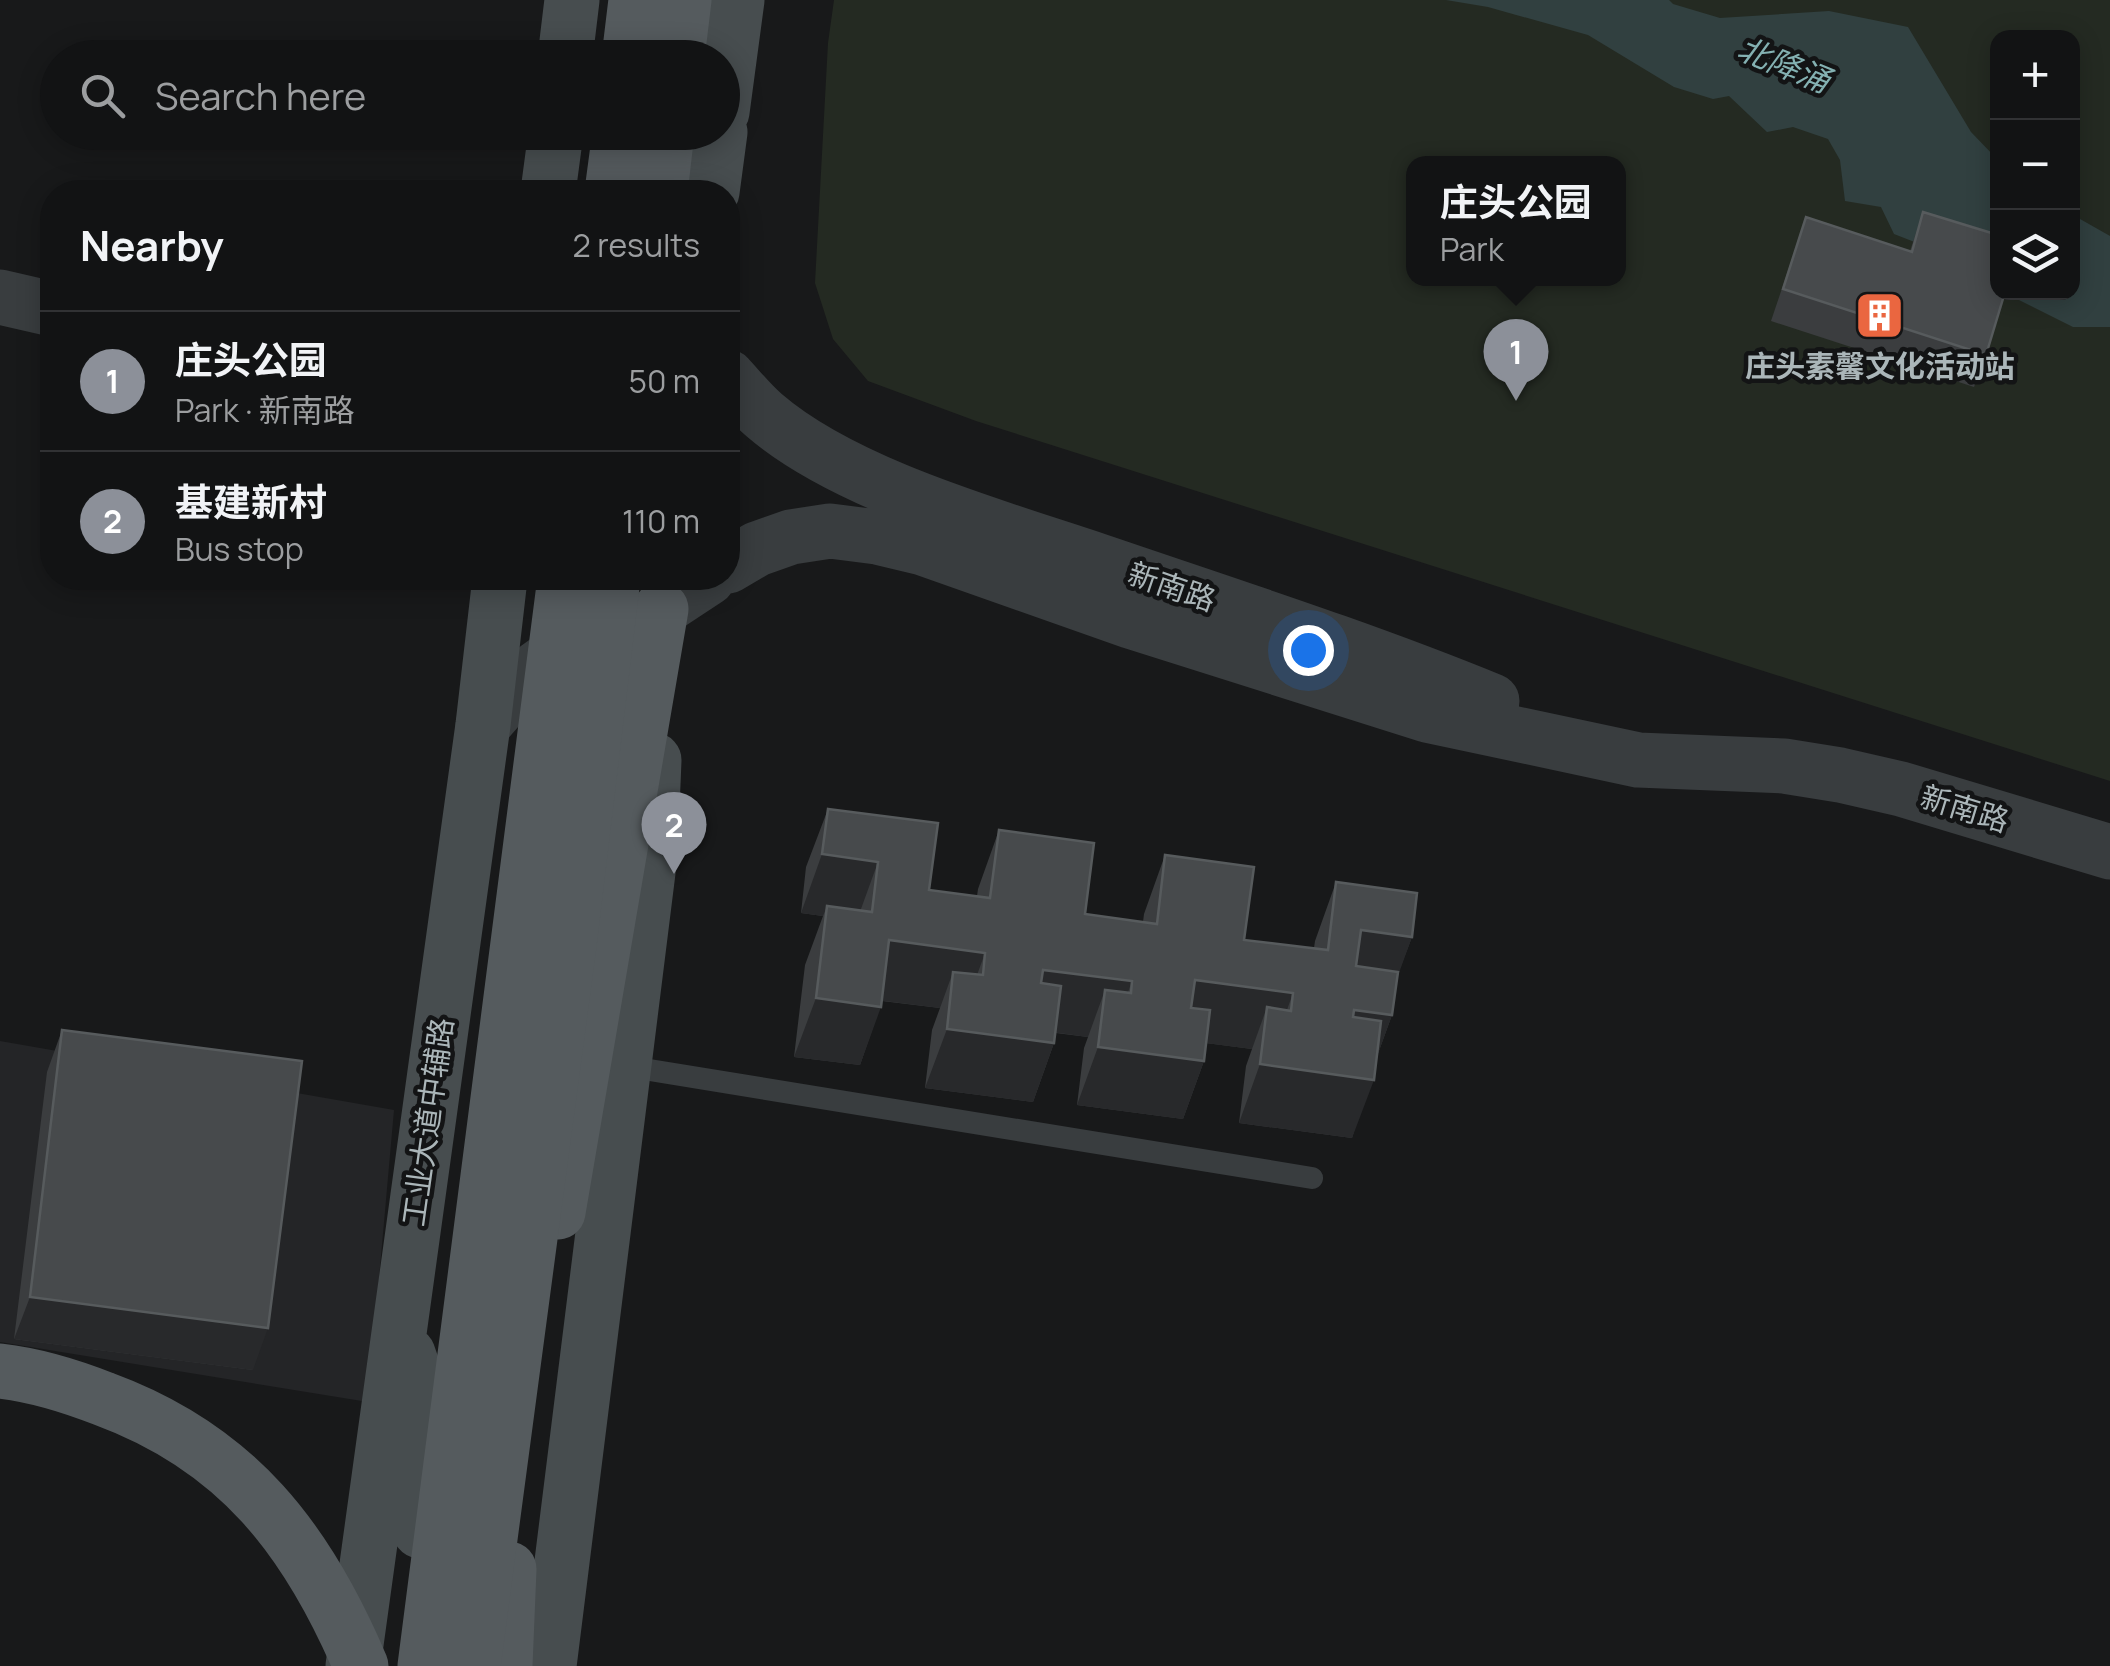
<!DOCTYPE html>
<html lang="en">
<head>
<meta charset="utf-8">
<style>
	body { margin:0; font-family:Manrope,"Noto Sans SC",sans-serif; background:#1b1c1d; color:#f1f3f6 }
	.controls { position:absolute; right:30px; top:30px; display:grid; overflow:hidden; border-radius:20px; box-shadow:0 5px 25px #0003 }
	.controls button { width:90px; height:90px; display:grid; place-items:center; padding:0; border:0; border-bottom:2px solid #313234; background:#121314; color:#f1f3f6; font:50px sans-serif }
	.you { position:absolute; left:1308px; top:650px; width:35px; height:35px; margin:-25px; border:8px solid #fff; border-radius:50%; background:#1a73e8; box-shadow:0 0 0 15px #1a73e833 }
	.badge { display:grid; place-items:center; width:65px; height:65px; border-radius:50%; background:#8c9099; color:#fff; font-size:32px; font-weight:700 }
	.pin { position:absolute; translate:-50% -82px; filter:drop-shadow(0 2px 5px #0008) }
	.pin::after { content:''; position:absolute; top:52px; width:35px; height:30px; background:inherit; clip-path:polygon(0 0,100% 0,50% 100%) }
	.popup { position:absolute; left:1406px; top:156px; width:220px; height:130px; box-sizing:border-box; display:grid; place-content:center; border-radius:20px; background:#121314; filter:drop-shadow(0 2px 8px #0005); font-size:32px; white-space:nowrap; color:#9c9ea0 }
	.popup b { font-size:38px; color:#f1f3f6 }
	.popup::after { content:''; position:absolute; left:50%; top:100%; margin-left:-20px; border:20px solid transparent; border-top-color:#121314 }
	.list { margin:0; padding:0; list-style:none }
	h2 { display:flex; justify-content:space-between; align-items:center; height:130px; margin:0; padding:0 40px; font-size:42px }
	h2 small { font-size:32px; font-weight:400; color:#9c9ea0 }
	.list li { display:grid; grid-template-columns:65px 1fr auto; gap:30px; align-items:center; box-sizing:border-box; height:140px; padding:0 40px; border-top:2px solid #313234 }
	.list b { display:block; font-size:38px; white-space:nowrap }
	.list p { margin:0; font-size:32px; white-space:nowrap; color:#9c9ea0 }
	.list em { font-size:32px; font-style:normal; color:#9c9ea0 }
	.icon { flex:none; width:55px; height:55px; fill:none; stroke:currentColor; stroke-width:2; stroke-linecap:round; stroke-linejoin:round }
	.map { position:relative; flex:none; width:2110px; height:1666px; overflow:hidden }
	.search { position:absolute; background:#121314; box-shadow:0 5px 25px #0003; left:40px; top:40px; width:700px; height:110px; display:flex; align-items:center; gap:25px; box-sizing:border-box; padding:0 35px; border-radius:55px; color:#9c9ea0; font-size:38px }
	.panel { position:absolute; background:#121314; box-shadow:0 5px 25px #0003; left:40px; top:180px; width:700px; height:410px; border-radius:40px }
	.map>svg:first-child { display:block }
</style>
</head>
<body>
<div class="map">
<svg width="2110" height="1666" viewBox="0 0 2110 1666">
	<rect width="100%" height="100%" fill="#18191a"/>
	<!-- built -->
	<path fill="#242527" d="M 0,1041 L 394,1110 L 368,1402 L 0,1342 Z"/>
	<!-- green -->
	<path fill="#242a22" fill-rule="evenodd" d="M 834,0 L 2110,0 L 2110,781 L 976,421 L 868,381 L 833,339 L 815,283 L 828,43 ZM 1998,38 L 2072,38 L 2072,292 L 1998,292 ZM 1414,164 L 1618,164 L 1618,278 L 1414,278 Z"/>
	<!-- water -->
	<path fill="#314040" d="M 1446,0 L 1669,0 L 1673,4 L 1720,18 L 1829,11 L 1908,27 L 1971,132 L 1997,159 L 1997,288 L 1935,250 L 1894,234 L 1881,207 L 1845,201 L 1840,160 L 1828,139 L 1793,127 L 1767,132 L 1729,96 L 1713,99 L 1674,87 L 1588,35 L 1488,7 Z
		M 2073,215 L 2110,236 L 2110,327 L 2073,327 L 2005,293 L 2072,292 Z"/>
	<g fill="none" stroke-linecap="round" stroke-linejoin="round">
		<!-- service -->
		<path stroke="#393d3f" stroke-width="22" d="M 625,1066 L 1312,1178"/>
		<!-- tertiary -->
		<path stroke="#393d3f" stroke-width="55" d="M 0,297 L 52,309
			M 728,377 C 739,389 751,404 764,415 C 846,486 1002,528 1105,563 C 1234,607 1365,649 1492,701
			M 728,566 L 757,549 L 791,537 L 830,531 L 877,537 L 923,548 L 1130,621 L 1427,715 L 1638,760 L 1784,766 L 1840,775 L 1901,789 L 2110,852
			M 661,609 L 708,578
			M 483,725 C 511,695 543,647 588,649"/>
		<!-- secondary -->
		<path stroke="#474d4f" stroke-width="55" d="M 565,58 L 572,0
			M 722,112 L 737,0
			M 548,192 L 556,132
			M 712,192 L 720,132
			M 408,1354 C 429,1410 427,1472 420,1531
			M 353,1666 L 483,725 L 500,578
			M 549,1666 L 650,856 L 654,760"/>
		<!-- primary -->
		<path stroke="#555b5e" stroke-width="55" d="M 629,58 L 636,0
			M 677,58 L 684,0
			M 612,192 L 620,132
			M 660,192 L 667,132
			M 558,1212 L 661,609
			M 505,1666 L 509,1569"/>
		<!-- primary-bridge -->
		<path stroke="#555b5e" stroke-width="55" d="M 0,1371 C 35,1375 71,1386 104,1399 C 237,1448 307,1539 361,1666
			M 425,1666 L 565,578
			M 473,1666 L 569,945 L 613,578"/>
	</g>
	<!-- wall -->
	<path fill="#3b3d3f" d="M 1923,212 L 1992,281 L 1986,355 L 1974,387 L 1771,321 L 1806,217 L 1910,251 Z
		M 828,809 L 929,890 L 977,896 L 978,889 L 999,830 L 1085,914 L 1143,922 L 1144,914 L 1165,855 L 1244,940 L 1314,948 L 1315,941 L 1336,882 L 1412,937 L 1397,976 L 1392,1015 L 1376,1059 L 1352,1138 L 1239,1123 L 1246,1066 L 1252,1049 L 1206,1043 L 1204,1061 L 1183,1119 L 1077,1105 L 1084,1048 L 1088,1037 L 1056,1033 L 1054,1043 L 1033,1102 L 925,1088 L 932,1030 L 940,1008 L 882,1001 L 860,1065 L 794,1057 L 805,965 L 823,916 L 801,913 L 806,867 Z
		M 62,1030 L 253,1370 L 14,1339 L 47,1072 Z"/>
	<!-- shaded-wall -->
	<path fill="#28292b" d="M 822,854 L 878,862 L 857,920 L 827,906 L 823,916 L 801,913 Z
		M 1361,930 L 1412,937 L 1391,995 L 1340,988 Z
		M 889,940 L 985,953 L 964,1011 L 953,972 L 940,1008 L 868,999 Z
		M 1043,970 L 1132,981 L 1111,1040 L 1105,990 L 1088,1037 L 1022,1028 Z
		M 1195,980 L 1293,993 L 1272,1052 L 1267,1007 L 1252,1049 L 1174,1039 Z
		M 816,998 L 881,1007 L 860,1065 L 794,1057 Z
		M 1354,1010 L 1392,1015 L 1371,1073 L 1333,1068 Z
		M 947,1029 L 1054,1043 L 1033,1102 L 925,1088 Z
		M 1098,1047 L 1204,1061 L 1183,1119 L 1077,1105 Z
		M 1260,1064 L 1374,1080 L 1352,1138 L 1239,1123 Z
		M 30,1297 L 268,1328 L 253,1370 L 14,1339 Z"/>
	<!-- building -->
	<path fill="#474a4c" stroke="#575b5d" stroke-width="2.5" d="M 1923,212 L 1998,235 L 1998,262 L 1992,281 L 1998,283 L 1998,292 L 2005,292 L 1986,355 L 1783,289 L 1806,217 L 1912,252 Z
		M 828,809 L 938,823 L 929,890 L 990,898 L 999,830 L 1094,843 L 1085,914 L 1157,924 L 1165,855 L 1254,867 L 1244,940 L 1328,950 L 1336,882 L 1417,893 L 1412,937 L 1361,930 L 1356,966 L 1398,972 L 1392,1015 L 1354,1010 L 1353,1017 L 1381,1021 L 1374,1080 L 1260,1064 L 1267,1007 L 1291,1011 L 1293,993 L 1195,980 L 1191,1008 L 1210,1010 L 1204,1061 L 1098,1047 L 1105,990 L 1131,993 L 1132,981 L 1043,970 L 1041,983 L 1061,986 L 1054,1043 L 947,1029 L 953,972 L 983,975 L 985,953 L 889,940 L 881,1007 L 816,998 L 827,906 L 872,912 L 878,862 L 822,854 Z
		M 62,1030 L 302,1061 L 268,1328 L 30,1297 Z"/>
	<!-- icons -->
	<defs>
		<symbol id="building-square" viewBox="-11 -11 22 22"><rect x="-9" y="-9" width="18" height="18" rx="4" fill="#ea6640" stroke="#131415"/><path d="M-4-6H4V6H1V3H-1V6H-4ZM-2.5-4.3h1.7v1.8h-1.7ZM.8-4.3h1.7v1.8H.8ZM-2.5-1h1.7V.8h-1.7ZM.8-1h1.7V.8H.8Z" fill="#fff"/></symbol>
	</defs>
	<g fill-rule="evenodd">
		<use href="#building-square" x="1852" y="288" width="55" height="55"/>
	</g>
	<g text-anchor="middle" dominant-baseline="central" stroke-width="9" stroke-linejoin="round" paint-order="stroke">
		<!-- poi labels -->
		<g font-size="30" font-weight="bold" fill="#abb6b9" stroke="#131415">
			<text x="1880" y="365">庄头素馨文化活动站</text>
		</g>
		<!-- street labels -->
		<g font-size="30" fill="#abb6b9" stroke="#131415">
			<text transform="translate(1172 586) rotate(19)">新南路</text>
			<text transform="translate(1965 808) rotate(17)">新南路</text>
			<text transform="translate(427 1122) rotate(-82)">工业大道中辅路</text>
		</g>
		<!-- water labels -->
		<g font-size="32" font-style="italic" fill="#84b1b2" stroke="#131415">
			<text transform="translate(1784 64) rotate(22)">北降涌</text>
		</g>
	</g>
</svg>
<div class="controls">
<button>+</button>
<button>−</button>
<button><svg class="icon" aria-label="layers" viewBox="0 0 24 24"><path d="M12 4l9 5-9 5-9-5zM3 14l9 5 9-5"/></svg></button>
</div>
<div class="you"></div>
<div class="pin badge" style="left:1516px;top:401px">1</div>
<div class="popup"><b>庄头公园</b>Park</div>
<div class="pin badge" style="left:674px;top:874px">2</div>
<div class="search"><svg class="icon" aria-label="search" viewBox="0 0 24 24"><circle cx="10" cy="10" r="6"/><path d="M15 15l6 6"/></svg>Search here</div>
<section class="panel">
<h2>Nearby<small>2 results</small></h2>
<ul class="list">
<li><span class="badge">1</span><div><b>庄头公园</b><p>Park · 新南路</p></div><em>50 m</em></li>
<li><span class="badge">2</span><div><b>基建新村</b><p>Bus stop</p></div><em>110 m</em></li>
</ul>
</section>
</div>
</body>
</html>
